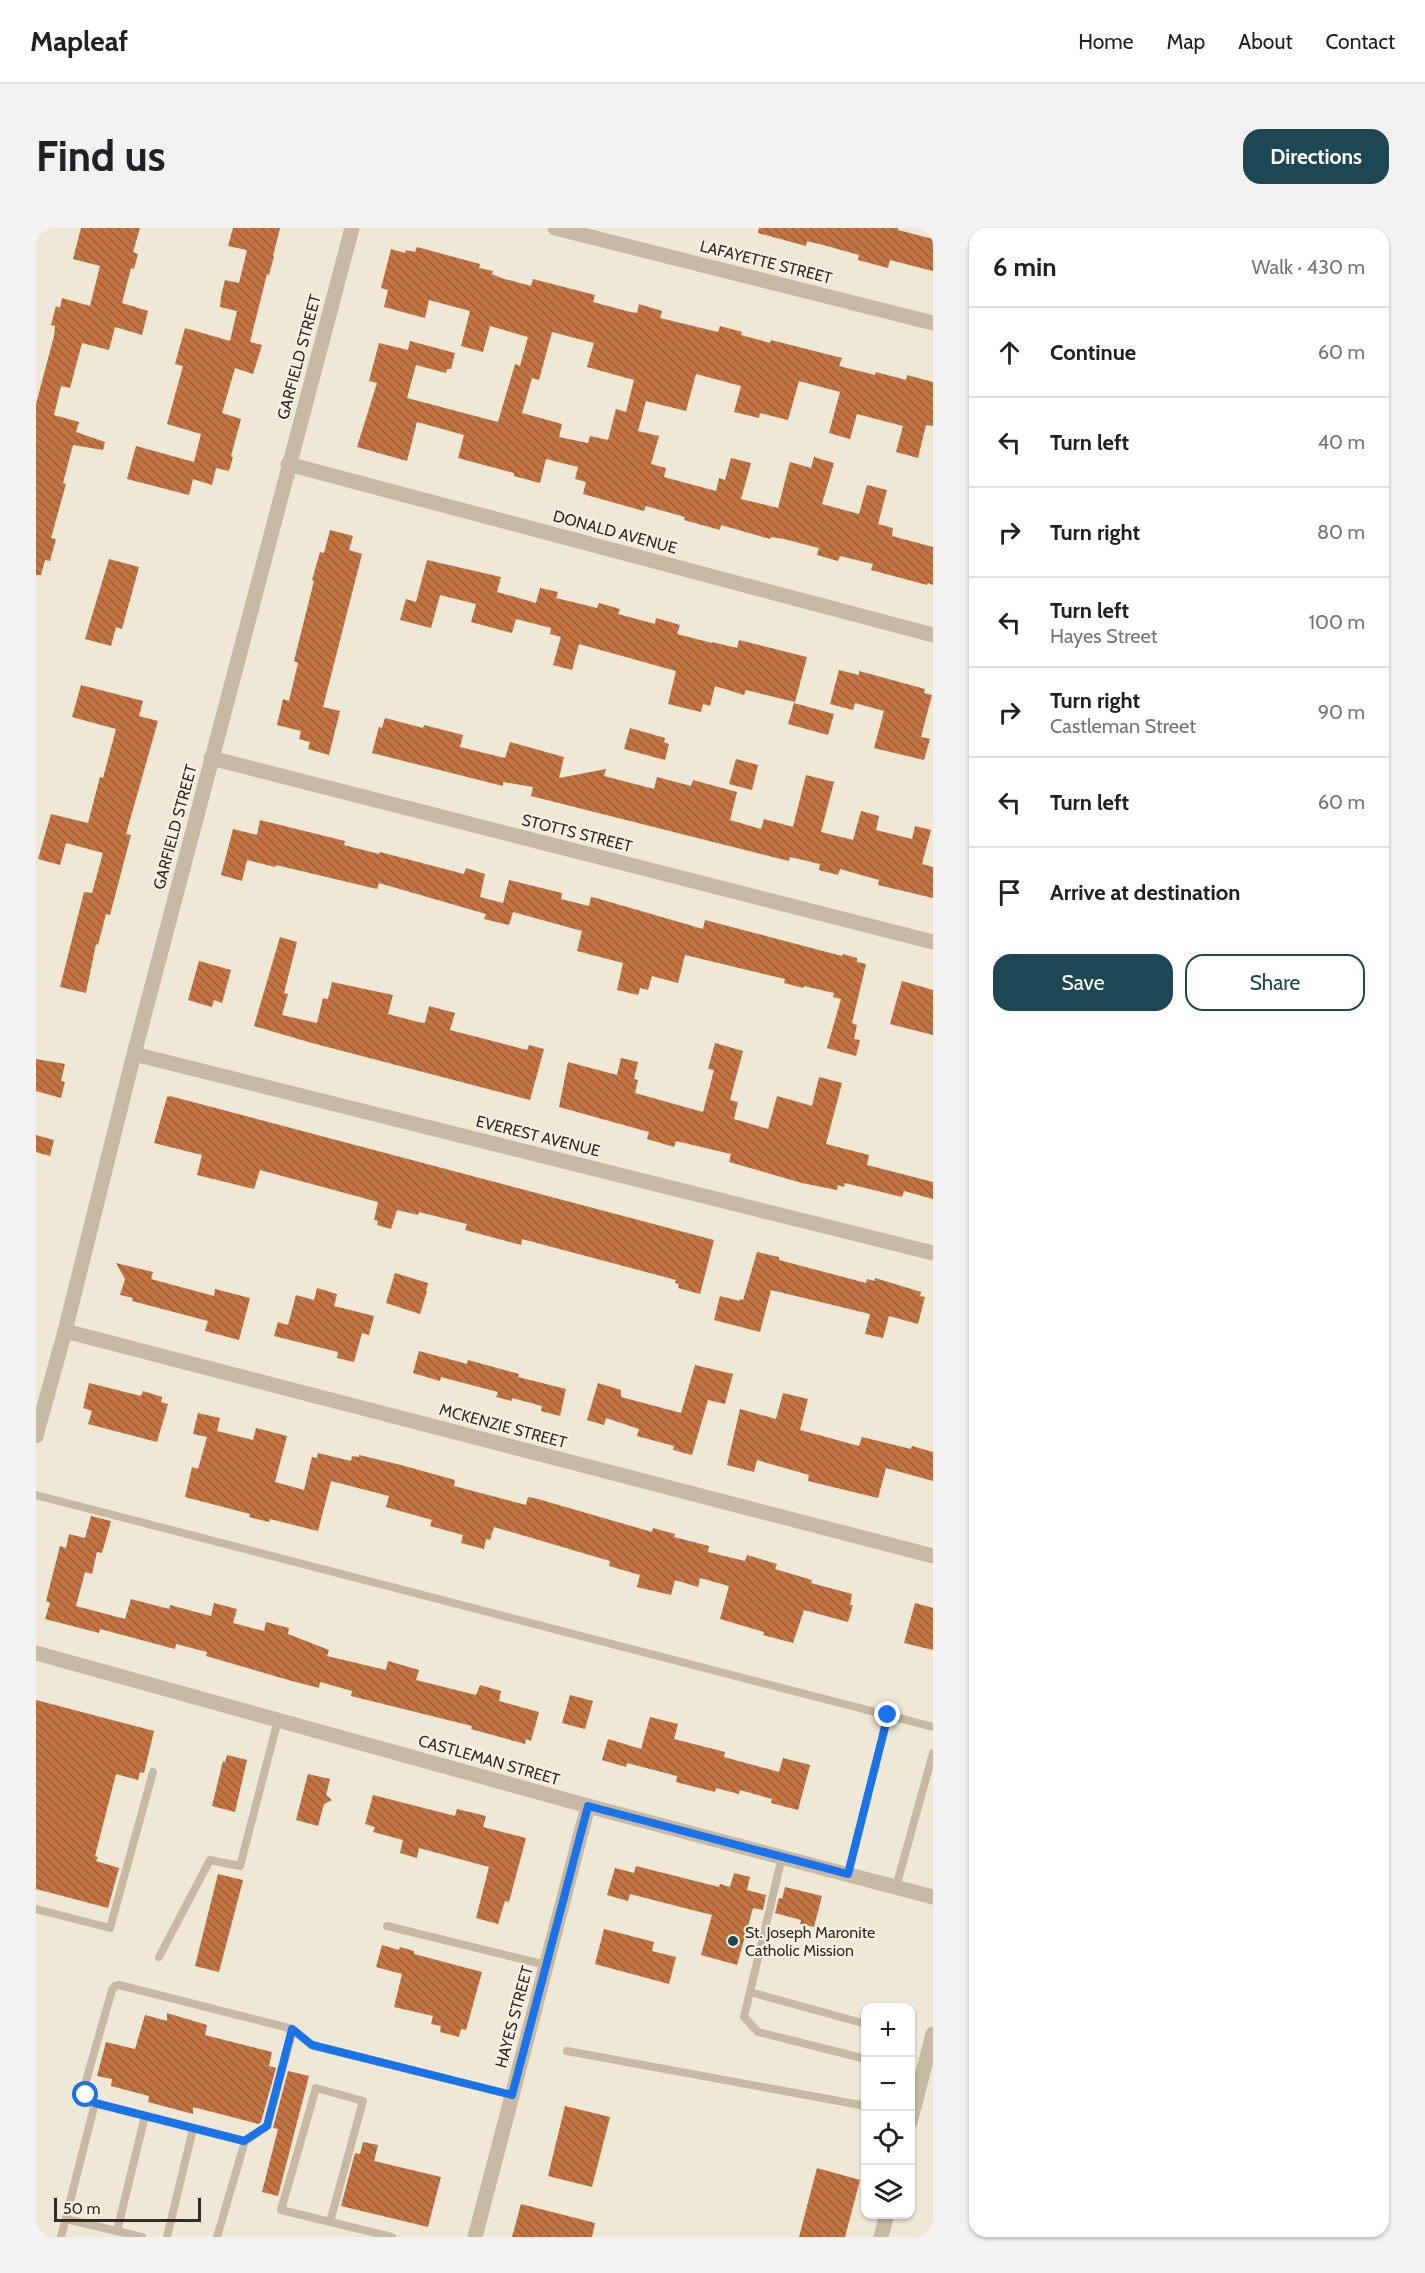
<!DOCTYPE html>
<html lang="en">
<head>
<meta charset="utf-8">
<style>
	body { margin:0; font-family:Cabin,sans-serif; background:#f2f2f2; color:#202124 }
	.controls { position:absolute; right:18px; bottom:18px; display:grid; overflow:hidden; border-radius:12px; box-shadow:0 2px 4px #0004 }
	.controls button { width:54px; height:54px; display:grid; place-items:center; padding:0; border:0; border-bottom:2px solid #e0e0e0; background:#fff; color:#202124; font:30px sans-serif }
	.scale { position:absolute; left:18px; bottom:15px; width:147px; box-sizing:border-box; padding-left:6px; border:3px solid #332b25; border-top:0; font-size:16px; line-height:21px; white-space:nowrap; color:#332b25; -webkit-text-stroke:4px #f8f1e3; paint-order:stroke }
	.stop { position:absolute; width:18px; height:18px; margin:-14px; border:4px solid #1a73e8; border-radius:50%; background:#fff }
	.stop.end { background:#1a73e8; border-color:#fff; box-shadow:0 2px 6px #0008 }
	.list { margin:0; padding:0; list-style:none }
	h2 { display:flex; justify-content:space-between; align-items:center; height:78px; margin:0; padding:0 24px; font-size:26px }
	h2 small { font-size:20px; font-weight:400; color:#757577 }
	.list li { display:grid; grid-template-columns:39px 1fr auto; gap:18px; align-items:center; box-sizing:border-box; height:90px; padding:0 24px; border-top:2px solid #e0e0e0 }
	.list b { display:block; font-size:22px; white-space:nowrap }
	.list p { margin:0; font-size:20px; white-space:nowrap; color:#757577 }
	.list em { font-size:20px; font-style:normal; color:#757577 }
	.actions { display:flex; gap:12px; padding:18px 24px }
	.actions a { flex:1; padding:14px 0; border:2px solid #1d4752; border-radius:18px; text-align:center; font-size:21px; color:#1d4752 }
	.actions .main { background:#1d4752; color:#fff }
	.icon { flex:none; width:33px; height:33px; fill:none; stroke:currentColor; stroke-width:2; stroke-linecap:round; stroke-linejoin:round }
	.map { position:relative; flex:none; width:897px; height:2009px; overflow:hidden; border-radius:18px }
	header { display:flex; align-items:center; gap:36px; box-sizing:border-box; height:84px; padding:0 30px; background:#fff; border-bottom:2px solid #e0e0e0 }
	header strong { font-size:28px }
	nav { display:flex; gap:33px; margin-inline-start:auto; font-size:21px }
	.intro { display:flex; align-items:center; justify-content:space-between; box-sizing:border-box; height:144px; padding:0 36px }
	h1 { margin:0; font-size:42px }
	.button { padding:15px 27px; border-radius:18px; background:#1d4752; color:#fff; font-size:21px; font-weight:700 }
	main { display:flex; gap:36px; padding:0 36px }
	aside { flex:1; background:#fff; border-radius:18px; box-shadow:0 2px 4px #0004 }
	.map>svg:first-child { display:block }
</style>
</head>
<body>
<header>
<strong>Mapleaf</strong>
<nav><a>Home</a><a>Map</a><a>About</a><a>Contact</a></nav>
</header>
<div class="intro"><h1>Find us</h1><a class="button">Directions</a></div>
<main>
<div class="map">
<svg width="897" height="2009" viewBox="0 0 897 2009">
	<defs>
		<pattern id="building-back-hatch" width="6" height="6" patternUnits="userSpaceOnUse" patternTransform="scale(1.5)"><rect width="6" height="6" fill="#c27443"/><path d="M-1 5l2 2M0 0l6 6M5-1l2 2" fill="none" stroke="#9e5f38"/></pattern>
	</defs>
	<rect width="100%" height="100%" fill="#f0e8d7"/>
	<!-- building -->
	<path fill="url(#building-back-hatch)" fill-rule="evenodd" d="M 45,0 L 104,0 L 97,24 L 102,26 L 98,41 L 95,40 L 86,75 L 112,83 L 106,107 L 79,99 L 73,122 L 46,115 L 34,160 L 25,158 L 18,187 L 43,194 L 40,204 L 69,214 L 67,222 L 37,217 L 27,255 L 30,256 L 15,310 L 20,311 L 14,333 L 9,332 L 5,347 L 0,347 L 0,176 L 18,108 L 19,98 L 15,97 L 20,78 L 24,80 L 26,70 L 54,78 L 64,38 L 37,31 Z
		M 197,0 L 244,0 L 237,28 L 238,28 L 233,47 L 231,46 L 214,114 L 226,117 L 217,146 L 199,140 L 186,185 L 205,191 L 195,228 L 197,229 L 193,243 L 180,240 L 176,257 L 157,251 L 153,267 L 91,251 L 100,218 L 158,234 L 165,206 L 131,196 L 147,138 L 139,136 L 149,100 L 194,113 L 201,83 L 184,79 L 185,68 L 189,52 L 203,55 L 211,22 L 192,18 Z
		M 723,0 L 862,0 L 862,2 L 897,11 L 897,43 L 854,32 L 852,40 L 822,32 L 823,27 L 791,18 L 771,13 L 770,18 L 722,5 Z
		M 381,19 L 444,36 L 443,40 L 457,43 L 456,46 L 465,50 L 495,58 L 497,51 L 559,67 L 557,74 L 594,84 L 601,85 L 603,76 L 626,83 L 624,90 L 682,104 L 684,98 L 706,104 L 705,107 L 734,115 L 735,112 L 806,130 L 803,138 L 839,147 L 840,144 L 870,152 L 871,147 L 897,154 L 897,198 L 890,197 L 882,230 L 860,224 L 867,198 L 821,186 L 814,211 L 793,205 L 804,164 L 763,153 L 752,192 L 724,185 L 723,190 L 698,184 L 705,158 L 660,146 L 650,183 L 610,173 L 602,203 L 623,208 L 615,236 L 630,240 L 628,249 L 680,263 L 683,250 L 689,252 L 695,230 L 715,235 L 705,271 L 742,280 L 754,234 L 775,240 L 778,229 L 798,235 L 786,276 L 823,286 L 831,257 L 851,262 L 842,296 L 857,300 L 856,308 L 897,319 L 897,357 L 892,355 L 891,357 L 835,342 L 837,336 L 804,328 L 802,333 L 781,327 L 783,320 L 748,311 L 735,309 L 734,311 L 685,297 L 684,302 L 648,292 L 649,289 L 610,278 L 608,283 L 547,266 L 550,254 L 539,251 L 542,239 L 510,231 L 504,255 L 478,248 L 478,245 L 422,230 L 428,207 L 381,194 L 371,233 L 321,219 L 341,155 L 333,153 L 343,115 L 372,122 L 374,113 L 419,125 L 415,141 L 411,141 L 410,145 L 380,137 L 371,170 L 462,194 L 479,136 L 484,138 L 492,109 L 454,98 L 447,124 L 425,118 L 434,83 L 393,72 L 389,90 L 348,79 L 352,62 L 345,60 L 355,21 L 369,25 L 370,22 L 379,24 ZM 516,104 L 558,115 L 551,139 L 598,152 L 590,184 L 580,181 L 572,212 L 554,208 L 552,215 L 523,209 L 526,196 L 486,185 L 496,150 L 503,152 Z
		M 294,302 L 317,308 L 313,322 L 326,326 L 287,479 L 304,483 L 293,527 L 272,521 L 274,514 L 263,511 L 265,503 L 241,497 L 247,471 L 253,473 L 262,435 L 258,433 L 278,353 L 276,352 L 284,324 L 288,325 Z
		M 73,331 L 103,339 L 86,401 L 80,399 L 75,418 L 49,411 Z
		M 391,332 L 465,349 L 461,364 L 500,375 L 504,360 L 522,364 L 520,370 L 561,380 L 563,375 L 584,381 L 582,386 L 619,396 L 620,390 L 644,397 L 641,406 L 676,415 L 676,414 L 701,420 L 703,412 L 771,429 L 759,474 L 710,462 L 708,467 L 679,458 L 674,478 L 667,476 L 665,484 L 632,476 L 640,443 L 543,416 L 536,442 L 517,437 L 525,409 L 514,406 L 515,400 L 480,391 L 476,405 L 435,394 L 440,376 L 404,367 L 395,400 L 364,392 L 370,371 L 380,374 Z
		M 803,442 L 823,447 L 823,443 L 889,461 L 888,465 L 896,467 L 885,509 L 894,511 L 888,532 L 838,520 L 848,483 L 819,475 L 817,482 L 794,476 Z
		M 45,457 L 107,473 L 103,488 L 122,493 L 90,606 L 95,607 L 74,687 L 70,686 L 62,717 L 60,716 L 50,765 L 24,759 L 48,664 L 56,665 L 67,625 L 30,615 L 24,637 L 2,631 L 15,586 L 52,595 L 64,549 L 67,550 L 80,501 L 36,489 Z
		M 758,475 L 798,486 L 792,507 L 752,496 Z
		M 349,490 L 387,500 L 388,497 L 427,507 L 424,519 L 469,530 L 474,514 L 528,529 L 523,550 L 570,541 L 568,548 L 618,561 L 621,549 L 655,558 L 657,552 L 701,564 L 694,592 L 725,601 L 728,591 L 757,599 L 770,547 L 798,554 L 785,604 L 817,612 L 825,583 L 843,588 L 840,602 L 876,611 L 879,598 L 895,602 L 886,636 L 897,639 L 897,670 L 842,657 L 843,652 L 804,641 L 802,647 L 783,642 L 784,636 L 754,629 L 753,633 L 495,568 L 497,559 L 467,554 L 467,558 L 336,525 L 343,499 L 346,500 Z
		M 594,500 L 629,510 L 628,514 L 633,516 L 629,532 L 588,521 Z
		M 700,531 L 722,537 L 716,562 L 693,556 Z
		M 224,592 L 309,613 L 308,617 L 343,626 L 344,624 L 428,646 L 430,640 L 449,646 L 444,669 L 467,675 L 473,652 L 526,665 L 525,671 L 553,678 L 555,669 L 560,670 L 667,701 L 669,692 L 806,728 L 807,726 L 821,730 L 821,734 L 830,736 L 816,795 L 821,797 L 818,811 L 824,812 L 820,828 L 791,820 L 805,771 L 797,769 L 798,765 L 768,758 L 767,760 L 748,755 L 749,751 L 649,727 L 642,755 L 616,748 L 612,762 L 604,760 L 602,767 L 581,762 L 587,735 L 541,723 L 546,703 L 477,684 L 473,697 L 448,691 L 450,686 L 343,655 L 341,661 L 240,637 L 239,639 L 211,632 L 206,653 L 185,647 L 197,601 L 221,607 Z
		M 244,709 L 261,714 L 248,765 L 252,766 L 246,787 L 281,795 L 287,770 L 292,771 L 296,754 L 357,767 L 352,786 L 382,794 L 389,795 L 393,778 L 419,785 L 414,802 L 491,822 L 493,817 L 508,821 L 494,872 L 276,815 L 218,798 Z
		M 163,733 L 195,742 L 186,775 L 178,772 L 176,779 L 152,772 Z
		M 866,753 L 897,762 L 897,807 L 854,796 Z
		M 679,815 L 707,823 L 694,872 L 702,874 L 698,891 L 732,901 L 741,868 L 776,878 L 783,849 L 806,855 L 790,916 L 833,927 L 831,937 L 897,954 L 897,971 L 868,963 L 866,969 L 809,955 L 808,959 L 802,957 L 801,962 L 766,955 L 693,934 L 695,926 L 640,913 L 638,919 L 611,911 L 613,904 L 523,879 L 532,834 L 581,847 L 585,830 L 602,834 L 598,851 L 602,852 L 599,865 L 667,884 L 678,842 L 672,841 Z
		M 0,831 L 29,836 L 25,853 L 29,854 L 25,870 L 0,863 Z
		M 134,868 L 678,1012 L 664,1066 L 642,1060 L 643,1056 L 639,1055 L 640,1052 L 486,1011 L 485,1017 L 429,1002 L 431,996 L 383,984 L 382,987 L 361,982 L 355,1001 L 341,997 L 342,993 L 338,992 L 342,974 L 224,942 L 218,961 L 161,947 L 166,927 L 118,915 L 131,869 Z
		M 0,907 L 18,912 L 14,928 L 0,924 Z
		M 721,1024 L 743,1029 L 743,1032 L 830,1055 L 831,1051 L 839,1053 L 839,1050 L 885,1064 L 884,1068 L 889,1069 L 882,1096 L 853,1088 L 847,1110 L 829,1106 L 834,1086 L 735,1062 L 724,1104 L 678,1092 L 684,1068 L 704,1073 L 704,1071 L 707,1072 Z
		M 80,1035 L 117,1044 L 115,1051 L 178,1068 L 179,1061 L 214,1070 L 203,1112 L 169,1103 L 172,1093 L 96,1073 L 97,1070 L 84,1067 L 89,1051 Z
		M 359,1045 L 392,1055 L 390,1063 L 391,1063 L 384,1086 L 350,1075 Z
		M 281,1060 L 301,1066 L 298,1078 L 338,1088 L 333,1107 L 326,1105 L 318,1134 L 301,1130 L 302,1124 L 238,1108 L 242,1094 L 252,1097 L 260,1067 L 278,1072 Z
		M 383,1123 L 431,1136 L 432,1132 L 483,1146 L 482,1149 L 530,1161 L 524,1188 L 505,1183 L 506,1178 L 476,1170 L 476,1173 L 460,1169 L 462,1164 L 405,1149 L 404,1153 L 377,1145 Z
		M 659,1137 L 697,1146 L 689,1176 L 672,1172 L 656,1227 L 637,1222 L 638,1218 L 601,1208 L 603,1201 L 570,1190 L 568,1197 L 551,1192 L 562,1155 L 585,1162 L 585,1169 L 645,1185 Z
		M 53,1155 L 105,1168 L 107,1163 L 126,1169 L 125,1174 L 132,1176 L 121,1214 L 52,1196 L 56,1183 L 47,1180 Z
		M 747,1165 L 772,1171 L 764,1202 L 823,1218 L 826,1209 L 875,1221 L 876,1218 L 897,1224 L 897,1253 L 850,1240 L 842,1270 L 772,1253 L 773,1247 L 721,1232 L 718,1244 L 691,1237 L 704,1181 L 740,1191 Z
		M 162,1185 L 184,1190 L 181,1203 L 217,1212 L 220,1200 L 251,1208 L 239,1254 L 268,1262 L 276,1229 L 281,1230 L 282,1225 L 315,1233 L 316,1228 L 323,1229 L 323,1227 L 365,1237 L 419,1252 L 418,1258 L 490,1277 L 492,1269 L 502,1271 L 616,1304 L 617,1300 L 639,1306 L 638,1309 L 673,1318 L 672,1324 L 709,1333 L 711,1327 L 741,1336 L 739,1341 L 776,1352 L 775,1355 L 816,1366 L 814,1377 L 817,1377 L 812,1394 L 768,1382 L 757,1415 L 727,1407 L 728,1404 L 684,1391 L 693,1358 L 664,1350 L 662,1359 L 639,1352 L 635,1367 L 601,1359 L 604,1347 L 573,1338 L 574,1333 L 458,1299 L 454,1312 L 450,1311 L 448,1321 L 425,1315 L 427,1307 L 394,1298 L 396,1292 L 350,1279 L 353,1268 L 295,1253 L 282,1303 L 234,1291 L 233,1294 L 213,1289 L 214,1286 L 149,1269 L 156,1239 L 162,1241 L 171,1209 L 157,1206 Z
		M 55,1288 L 75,1293 L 66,1325 L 61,1324 L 56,1346 L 49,1344 L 40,1378 L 89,1391 L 95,1371 L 133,1381 L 134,1377 L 175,1388 L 178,1375 L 201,1381 L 197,1395 L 228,1403 L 230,1394 L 253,1400 L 252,1406 L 293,1422 L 291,1428 L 350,1442 L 352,1433 L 383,1442 L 380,1452 L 440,1467 L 444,1457 L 465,1463 L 463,1473 L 503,1484 L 495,1513 L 490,1511 L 489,1516 L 435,1501 L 436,1498 L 331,1472 L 315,1468 L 316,1463 L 284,1454 L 283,1460 L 256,1453 L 170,1428 L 171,1424 L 140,1416 L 139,1421 L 64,1401 L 63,1405 L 9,1391 L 14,1375 L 10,1373 L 24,1318 L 30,1320 L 33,1306 L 49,1310 Z
		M 879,1375 L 897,1380 L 897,1422 L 868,1415 Z
		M 534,1467 L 557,1473 L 549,1501 L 526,1495 Z
		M 0,1472 L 118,1503 L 108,1545 L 104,1544 L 102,1552 L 80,1546 L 59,1628 L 62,1629 L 60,1633 L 83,1640 L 72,1680 L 0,1661 Z
		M 614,1489 L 642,1496 L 638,1511 L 689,1524 L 688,1529 L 743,1544 L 747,1530 L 774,1537 L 762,1582 L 735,1575 L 736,1571 L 704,1562 L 703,1566 L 680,1560 L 679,1564 L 640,1554 L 641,1548 L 591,1535 L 590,1539 L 566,1532 L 572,1511 L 605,1521 Z
		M 191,1527 L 211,1532 L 199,1584 L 176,1578 L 187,1533 L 189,1534 Z
		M 272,1546 L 294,1551 L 290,1567 L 296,1572 L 288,1576 L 282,1598 L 260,1592 Z
		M 337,1567 L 419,1588 L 421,1581 L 450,1588 L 447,1599 L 490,1610 L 473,1674 L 469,1673 L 462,1696 L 440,1690 L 453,1639 L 383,1620 L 381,1630 L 364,1625 L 367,1612 L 337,1604 L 339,1599 L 329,1596 Z
		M 600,1638 L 683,1659 L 684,1656 L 694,1659 L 698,1645 L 714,1649 L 711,1662 L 730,1667 L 727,1682 L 717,1680 L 701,1737 L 665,1727 L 676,1687 L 594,1666 L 592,1673 L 571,1667 L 579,1640 L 598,1645 Z
		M 182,1646 L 207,1652 L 183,1744 L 159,1738 Z
		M 749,1659 L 786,1668 L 778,1699 L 764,1696 L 765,1692 L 739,1685 L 743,1670 L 746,1671 Z
		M 568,1701 L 618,1714 L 616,1723 L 640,1729 L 633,1756 L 559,1736 Z
		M 346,1717 L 363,1722 L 364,1719 L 378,1723 L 378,1726 L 446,1744 L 430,1802 L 425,1801 L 423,1809 L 404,1804 L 405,1798 L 395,1796 L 397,1788 L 358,1779 L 366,1746 L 340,1739 Z
		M 131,1785 L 171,1797 L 169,1807 L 236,1824 L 233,1838 L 240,1840 L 225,1894 L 223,1896 L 157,1879 L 157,1886 L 112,1874 L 113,1868 L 75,1858 L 76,1851 L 61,1848 L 70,1814 L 99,1821 L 109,1787 L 131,1793 Z
		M 252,1843 L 273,1848 L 242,1968 L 226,1964 L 242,1901 L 237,1900 Z
		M 529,1878 L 574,1889 L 556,1959 L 512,1948 Z
		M 327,1914 L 342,1917 L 338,1933 L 405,1949 L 392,1999 L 305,1978 L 319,1925 L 324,1926 Z
		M 781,1940 L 824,1952 L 809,2009 L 763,2009 Z
		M 485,1976 L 559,1995 L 556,2009 L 476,2009 Z"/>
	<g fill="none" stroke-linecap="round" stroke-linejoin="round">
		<!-- lane -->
		<path stroke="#c7b9a4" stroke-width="8" d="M 0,1267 L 897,1499
			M 746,1629 L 708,1789 L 722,1804 L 830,1831
			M 812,1646 L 852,1487
			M 860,1659 L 897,1525
			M 0,1681 L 74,1700 L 117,1544
			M 351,1698 L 510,1737
			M 123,1729 L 174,1632 L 204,1638 L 242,1492
			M 714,1764 L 830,1796
			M 531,1823 L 830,1878
			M 209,1913 L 59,1875 L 50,1867 L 48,1860 L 76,1762 L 79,1758 L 83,1757 L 257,1801 L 275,1817 L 476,1867
			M 30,1991 L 106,2009
			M 294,1994 L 327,1873 L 280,1860 L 245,1982 L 356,2009
			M 81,2003 L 109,1888
			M 25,2009 L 59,1875
			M 131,2009 L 157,1901
			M 181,2009 L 209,1913 L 231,1898 L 257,1801"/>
		<!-- street -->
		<path stroke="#c7b9a4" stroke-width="15" d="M 519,0 L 897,95
			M 252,236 L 897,407
			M 175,530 L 897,714
			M 98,826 L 897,1025
			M 29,1103 L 897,1328
			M 0,1208 L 29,1103 L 98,826 L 316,0
			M 0,1425 L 552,1578 L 897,1669
			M 874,1894 L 897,1806
			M 439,2009 L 552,1578
			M 845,2009 L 851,1986"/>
	</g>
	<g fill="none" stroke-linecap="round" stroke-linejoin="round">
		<!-- route -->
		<path stroke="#1a73e8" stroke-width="8" d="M 50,1867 L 59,1875 L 208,1913 L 231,1898 L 256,1801 L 276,1817 L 476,1867 L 552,1578 L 812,1646 L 852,1487"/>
	</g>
	<!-- markers -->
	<circle fill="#1d4752" stroke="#f8f1e3" stroke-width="2" cx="697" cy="1713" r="6"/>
	<g text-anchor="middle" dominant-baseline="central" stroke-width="4.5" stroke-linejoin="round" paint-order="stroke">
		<!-- street labels -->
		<g font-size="16" fill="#332b25" stroke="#f8f1e3">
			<text transform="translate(730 34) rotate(14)">LAFAYETTE STREET</text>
			<text transform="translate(263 129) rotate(-75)">GARFIELD STREET</text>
			<text transform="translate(579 304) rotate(15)">DONALD AVENUE</text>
			<text transform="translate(139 599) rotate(-75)">GARFIELD STREET</text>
			<text transform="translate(541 605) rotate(14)">STOTTS STREET</text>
			<text transform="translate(502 908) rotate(14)">EVEREST AVENUE</text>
			<text transform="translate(467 1198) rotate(15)">MCKENZIE STREET</text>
			<text transform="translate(453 1532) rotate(16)">CASTLEMAN STREET</text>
			<text transform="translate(478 1789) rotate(-75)">HAYES STREET</text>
		</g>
		<!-- poi labels -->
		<g font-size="16" fill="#332b25" stroke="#f8f1e3" text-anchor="start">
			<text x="709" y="1704">St. Joseph Maronite<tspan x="709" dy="18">Catholic Mission</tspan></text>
		</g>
	</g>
</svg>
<div class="controls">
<button>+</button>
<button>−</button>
<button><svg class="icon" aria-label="locate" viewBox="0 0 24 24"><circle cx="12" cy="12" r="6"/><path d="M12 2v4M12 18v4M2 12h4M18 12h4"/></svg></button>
<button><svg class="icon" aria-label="layers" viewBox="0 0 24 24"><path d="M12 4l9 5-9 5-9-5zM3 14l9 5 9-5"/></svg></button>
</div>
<div class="scale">50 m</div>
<div class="stop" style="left:50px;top:1867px"></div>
<div class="stop end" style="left:852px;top:1487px"></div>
</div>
<aside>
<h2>6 min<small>Walk · 430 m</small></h2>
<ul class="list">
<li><svg class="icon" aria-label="ahead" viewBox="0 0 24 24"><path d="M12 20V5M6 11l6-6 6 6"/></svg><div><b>Continue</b></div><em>60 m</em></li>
<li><svg class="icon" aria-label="left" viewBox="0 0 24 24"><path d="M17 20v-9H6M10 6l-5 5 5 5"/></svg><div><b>Turn left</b></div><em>40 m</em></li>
<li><svg class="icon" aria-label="right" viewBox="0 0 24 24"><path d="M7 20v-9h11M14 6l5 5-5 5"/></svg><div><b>Turn right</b></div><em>80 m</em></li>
<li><svg class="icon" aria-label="left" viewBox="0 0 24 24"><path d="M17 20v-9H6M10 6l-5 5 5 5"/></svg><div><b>Turn left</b><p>Hayes Street</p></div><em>100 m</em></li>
<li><svg class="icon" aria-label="right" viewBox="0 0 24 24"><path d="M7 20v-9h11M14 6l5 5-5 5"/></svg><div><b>Turn right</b><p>Castleman Street</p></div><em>90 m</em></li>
<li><svg class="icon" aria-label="left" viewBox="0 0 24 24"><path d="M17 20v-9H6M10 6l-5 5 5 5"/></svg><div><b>Turn left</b></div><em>60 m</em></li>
<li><svg class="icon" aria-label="arrive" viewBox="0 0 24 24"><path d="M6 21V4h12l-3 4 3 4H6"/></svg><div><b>Arrive at destination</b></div></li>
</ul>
<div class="actions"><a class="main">Save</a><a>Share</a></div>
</aside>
</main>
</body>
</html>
